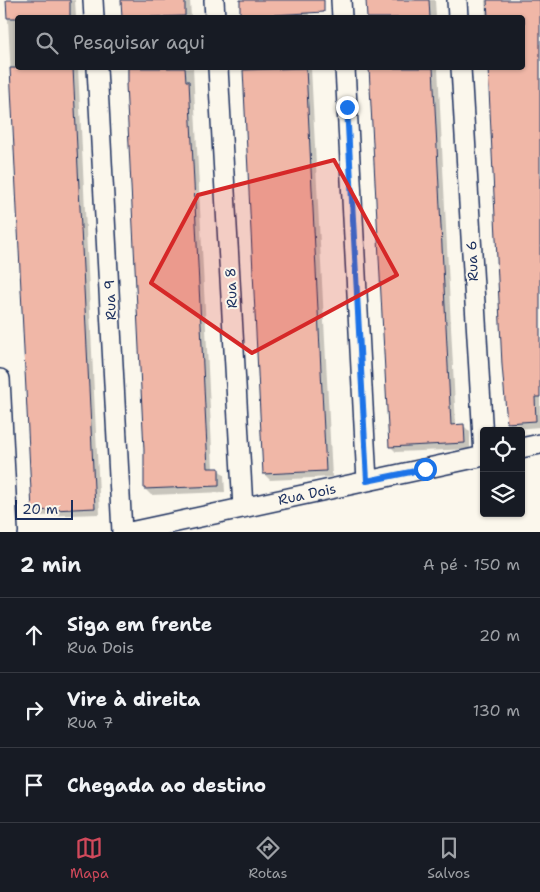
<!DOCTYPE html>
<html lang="pt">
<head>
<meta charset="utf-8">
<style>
	body { margin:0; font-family:"Shantell Sans",sans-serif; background:#242831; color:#f1f3f6 }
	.controls { position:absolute; right:15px; bottom:15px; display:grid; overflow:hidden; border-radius:5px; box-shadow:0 1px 4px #0004 }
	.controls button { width:45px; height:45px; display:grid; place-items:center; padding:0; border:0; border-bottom:1px solid #363941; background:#171b24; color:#f1f3f6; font:25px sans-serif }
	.scale { position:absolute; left:15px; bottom:12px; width:58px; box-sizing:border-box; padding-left:5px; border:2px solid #1b2f5e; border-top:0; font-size:14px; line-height:18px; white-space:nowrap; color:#1b2f5e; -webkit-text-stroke:4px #fbf7ec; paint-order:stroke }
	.stop { position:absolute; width:15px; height:15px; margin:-11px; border:4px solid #1a73e8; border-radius:50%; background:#fff }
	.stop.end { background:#1a73e8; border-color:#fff; box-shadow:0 1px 5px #0008 }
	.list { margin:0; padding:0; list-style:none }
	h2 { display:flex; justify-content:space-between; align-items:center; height:65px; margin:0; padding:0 20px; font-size:21px }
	h2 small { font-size:16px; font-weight:400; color:#9ea1a6 }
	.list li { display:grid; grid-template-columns:32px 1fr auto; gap:15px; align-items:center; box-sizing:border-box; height:75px; padding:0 20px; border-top:1px solid #363941 }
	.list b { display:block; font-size:19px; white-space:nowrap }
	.list p { margin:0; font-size:16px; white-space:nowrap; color:#9ea1a6 }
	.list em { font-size:16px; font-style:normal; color:#9ea1a6 }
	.icon { flex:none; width:28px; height:28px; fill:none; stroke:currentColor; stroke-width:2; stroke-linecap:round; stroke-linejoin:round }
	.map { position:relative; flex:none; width:540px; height:532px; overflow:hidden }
	.search { position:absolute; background:#171b24; box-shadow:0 1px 4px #0004; left:15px; right:15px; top:15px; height:55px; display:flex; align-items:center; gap:12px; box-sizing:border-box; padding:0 18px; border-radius:5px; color:#9ea1a6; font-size:19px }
	.sheet { height:290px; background:#171b24 }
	nav { display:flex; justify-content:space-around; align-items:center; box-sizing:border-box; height:70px; border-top:1px solid #363941; background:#171b24; font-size:14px; color:#9ea1a6 }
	nav a { display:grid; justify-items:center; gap:2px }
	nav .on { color:#d1495b }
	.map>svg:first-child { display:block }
</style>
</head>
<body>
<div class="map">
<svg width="540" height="532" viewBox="0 0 540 532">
	<rect width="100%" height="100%" fill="#fbf7ec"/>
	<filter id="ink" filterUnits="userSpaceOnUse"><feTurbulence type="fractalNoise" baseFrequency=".02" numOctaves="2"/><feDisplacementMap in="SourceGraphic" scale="10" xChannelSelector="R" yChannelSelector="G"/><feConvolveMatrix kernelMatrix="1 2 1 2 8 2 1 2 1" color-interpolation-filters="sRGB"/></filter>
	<g filter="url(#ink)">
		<!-- shadow -->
		<path fill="#0003" d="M 7,0 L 75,0 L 76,18 L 18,18 L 18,68 L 78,68 L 100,514 L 39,516 L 33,510 Z
			M 123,0 L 190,0 L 191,18 L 124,18 Z
			M 241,0 L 308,0 L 309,18 L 242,18 Z
			M 368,0 L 435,0 L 436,18 L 368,18 Z
			M 485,0 L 540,0 L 540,427 L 514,429 L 508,422 L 503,365 L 489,68 L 522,68 L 522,18 L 486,18 Z
			M 127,68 L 193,68 L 213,469 L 218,469 L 224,475 L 225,492 L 151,495 L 145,489 L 145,450 Z
			M 244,68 L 311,68 L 332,477 L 270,480 L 264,474 Z
			M 371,68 L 438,68 L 456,426 L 463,425 L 470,432 L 470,449 L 396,452 L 390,446 Z"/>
		<!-- building -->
		<path fill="#f0b7a7" stroke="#1b2f5e" d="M 6,0 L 70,0 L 70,18 L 7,18 Z
			M 121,0 L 185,0 L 185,16 L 122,18 Z
			M 240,0 L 324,0 L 324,12 L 240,17 Z
			M 366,0 L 429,0 L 430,18 L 367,18 Z
			M 487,0 L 540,0 L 540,397 L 535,397 L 536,421 L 507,423 L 502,365 L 488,68 L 526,68 L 524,18 L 488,18 Z
			M 10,68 L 73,68 L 95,508 L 32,511 Z
			M 128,68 L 185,68 L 186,81 L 189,81 L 208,468 L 219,468 L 219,486 L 144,489 L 144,450 L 126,84 L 128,83 Z
			M 306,68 L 326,471 L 263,474 L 243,70 Z
			M 369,68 L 433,68 L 451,425 L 464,424 L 465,443 L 389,447 Z"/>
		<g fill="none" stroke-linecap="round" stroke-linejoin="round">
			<defs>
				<path id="minor" d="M 93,0 L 94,18
					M 214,0 L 215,18
					M 341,0 L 342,18
					M 457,0 L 458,18
					M 97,68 L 122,532
					M 218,68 L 243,508
					M 345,68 L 367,481
					M 461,68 L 484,455
					M 0,379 L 8,532
					M 521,448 L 540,444
					M 130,532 L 484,456"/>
			</defs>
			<!-- minor casing -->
			<use href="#minor" stroke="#1b2f5e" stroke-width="22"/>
			<!-- minor -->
			<use href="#minor" stroke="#fbf7ec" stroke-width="19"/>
		</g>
	</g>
	<g fill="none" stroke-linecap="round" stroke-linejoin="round" filter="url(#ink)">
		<!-- route -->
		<path stroke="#1a73e8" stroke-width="6" d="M 347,107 L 367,481 L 425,469"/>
	</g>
	<!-- marked area -->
	<path fill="#d62828" fill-opacity="0.2" stroke="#d62828" stroke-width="4" stroke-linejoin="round" d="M 334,160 L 397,275 L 252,353 L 151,283 L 198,195 Z"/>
	<g text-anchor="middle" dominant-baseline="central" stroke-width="4" stroke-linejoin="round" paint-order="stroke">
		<!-- street labels -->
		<g font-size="14" fill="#1b2f5e" stroke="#fbf7ec">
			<text transform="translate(472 261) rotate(-93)">Rua 6</text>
			<text transform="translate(231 288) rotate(-93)">Rua 8</text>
			<text transform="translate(110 300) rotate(-93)">Rua 9</text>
			<text transform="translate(307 494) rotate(-12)">Rua Dois</text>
		</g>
	</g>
</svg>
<div class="controls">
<button><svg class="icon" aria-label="locate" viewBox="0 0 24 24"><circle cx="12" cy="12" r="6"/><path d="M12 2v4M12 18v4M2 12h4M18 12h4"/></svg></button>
<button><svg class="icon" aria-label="layers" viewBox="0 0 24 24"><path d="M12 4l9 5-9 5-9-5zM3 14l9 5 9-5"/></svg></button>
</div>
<div class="scale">20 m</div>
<div class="stop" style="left:425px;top:469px"></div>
<div class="stop end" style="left:347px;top:107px"></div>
<div class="search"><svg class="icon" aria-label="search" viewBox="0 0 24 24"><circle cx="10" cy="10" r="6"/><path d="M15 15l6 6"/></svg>Pesquisar aqui</div>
</div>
<section class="sheet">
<h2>2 min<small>A pé · 150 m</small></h2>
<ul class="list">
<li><svg class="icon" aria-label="ahead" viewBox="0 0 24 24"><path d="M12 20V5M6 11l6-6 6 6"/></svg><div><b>Siga em frente</b><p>Rua Dois</p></div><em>20 m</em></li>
<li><svg class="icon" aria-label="right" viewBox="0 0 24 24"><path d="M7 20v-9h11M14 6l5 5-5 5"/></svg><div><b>Vire à direita</b><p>Rua 7</p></div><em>130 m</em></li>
<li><svg class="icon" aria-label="arrive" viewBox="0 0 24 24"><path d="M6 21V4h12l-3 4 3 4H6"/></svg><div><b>Chegada ao destino</b></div></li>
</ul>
</section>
<nav>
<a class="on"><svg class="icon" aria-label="map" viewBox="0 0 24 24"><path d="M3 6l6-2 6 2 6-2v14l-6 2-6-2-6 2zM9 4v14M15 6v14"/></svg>Mapa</a>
<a><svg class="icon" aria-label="directions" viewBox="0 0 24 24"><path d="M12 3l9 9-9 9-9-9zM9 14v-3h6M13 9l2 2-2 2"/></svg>Rotas</a>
<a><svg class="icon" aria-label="saved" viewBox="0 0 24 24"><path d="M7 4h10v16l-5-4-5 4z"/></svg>Salvos</a>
</nav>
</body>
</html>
